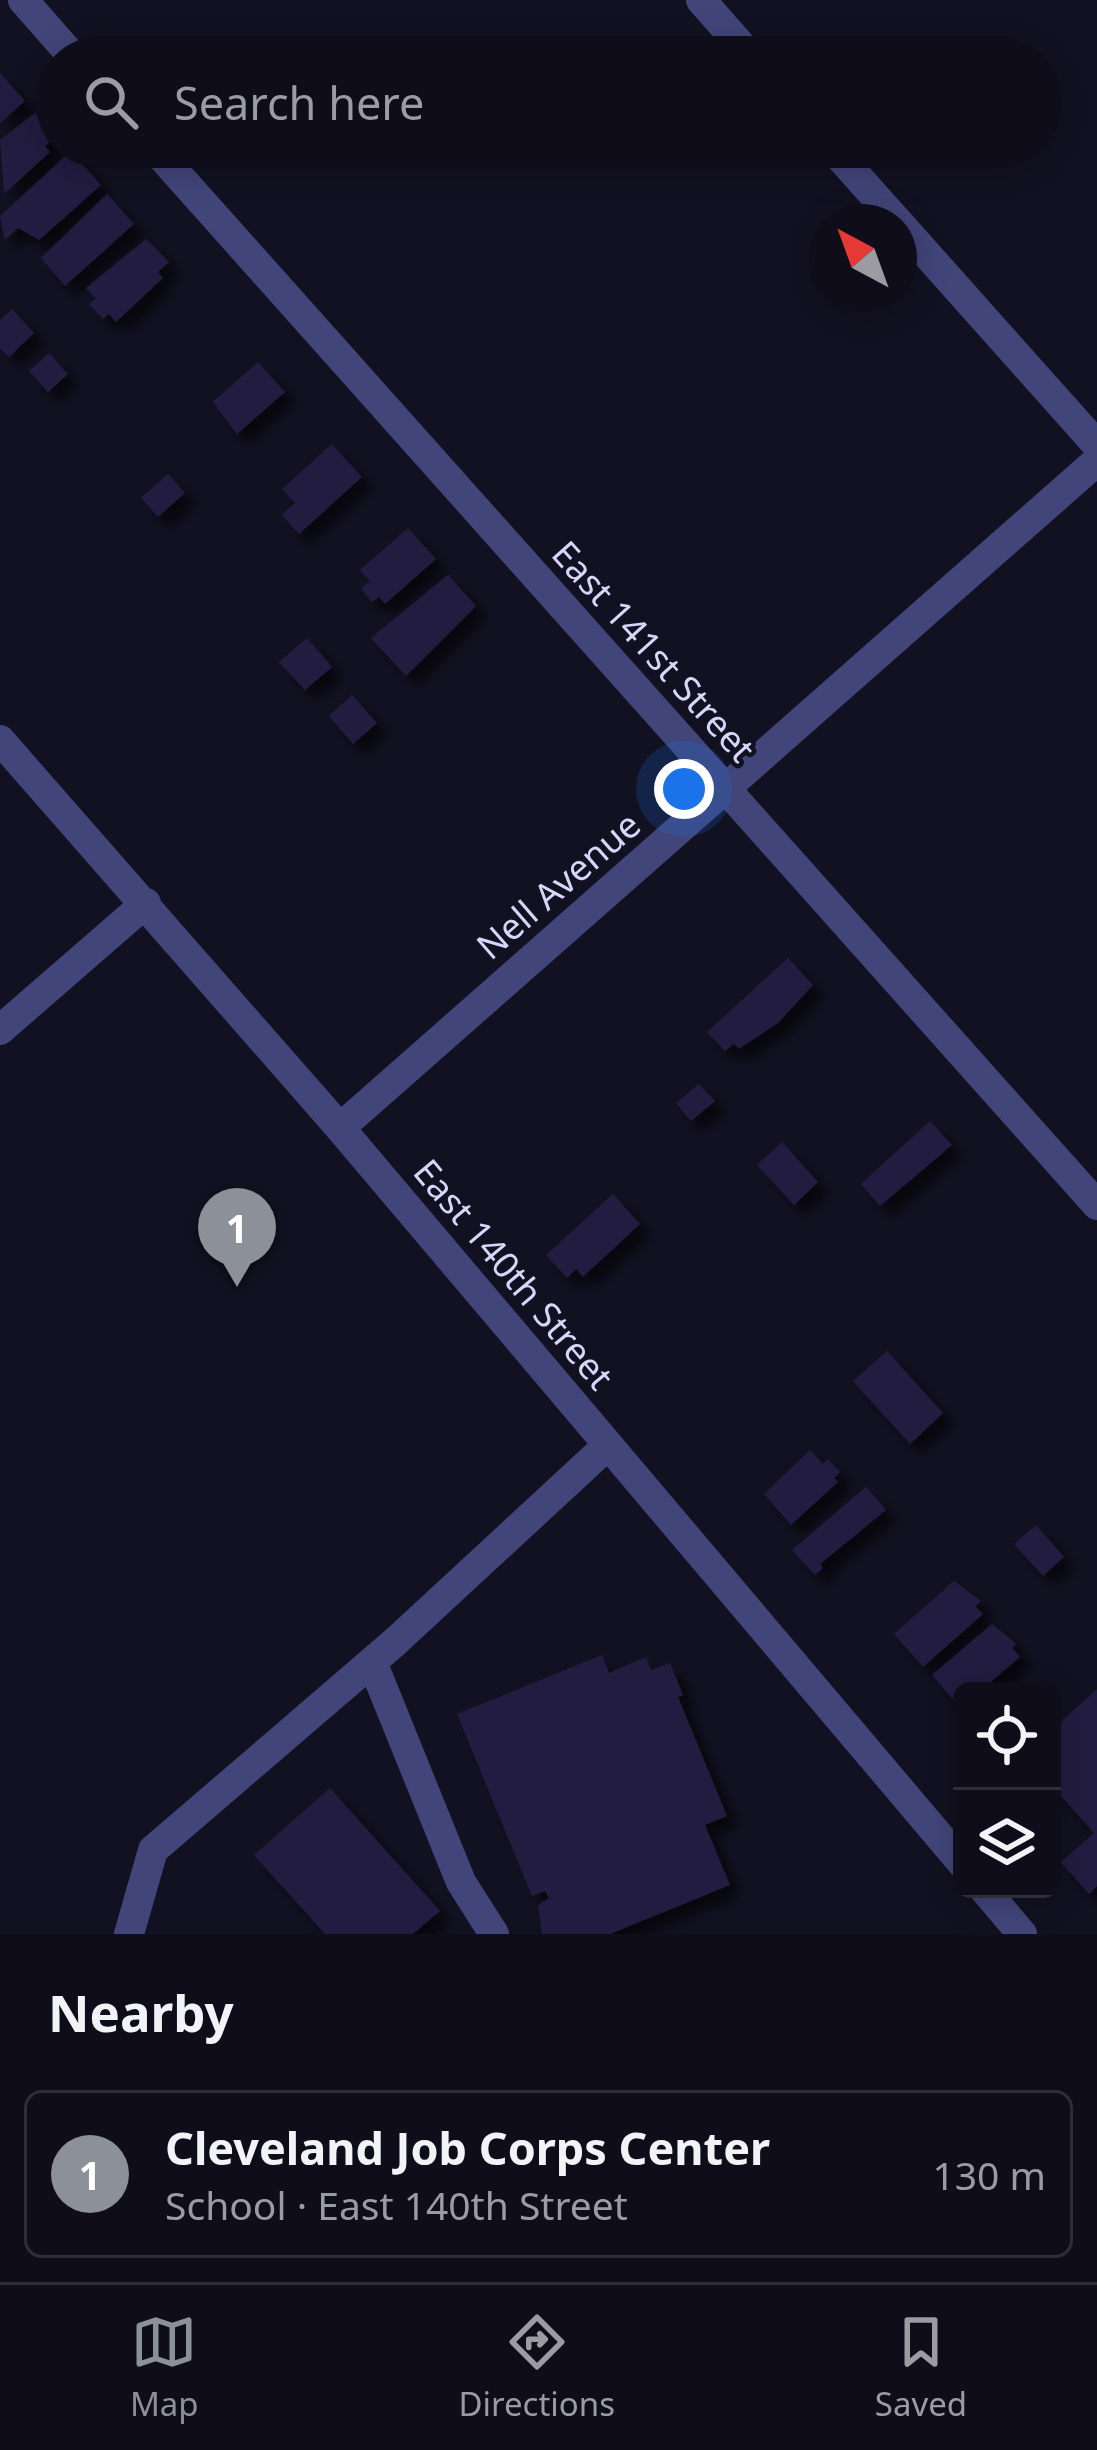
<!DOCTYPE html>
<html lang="en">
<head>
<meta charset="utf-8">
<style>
	body { margin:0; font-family:"Noto Sans",sans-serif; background:#171622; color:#f1f3f6 }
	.controls { position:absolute; right:36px; bottom:36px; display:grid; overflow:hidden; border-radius:18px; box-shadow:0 6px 30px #0003 }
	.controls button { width:108px; height:108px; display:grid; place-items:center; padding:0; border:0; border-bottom:3px solid #2e2d38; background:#0e0d19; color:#f1f3f6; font:60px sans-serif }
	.compass { position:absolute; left:809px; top:204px; width:108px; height:108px; border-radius:50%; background:#0e0d19; box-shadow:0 6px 30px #0003; rotate:319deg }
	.you { position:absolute; left:684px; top:789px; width:42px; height:42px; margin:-30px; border:9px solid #fff; border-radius:50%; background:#1a73e8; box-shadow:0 0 0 18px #1a73e833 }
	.badge { display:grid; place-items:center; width:78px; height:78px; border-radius:50%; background:#8c9099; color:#fff; font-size:39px; font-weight:700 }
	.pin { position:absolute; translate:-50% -99px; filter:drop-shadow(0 3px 6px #0008) }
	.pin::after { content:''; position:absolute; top:63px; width:42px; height:36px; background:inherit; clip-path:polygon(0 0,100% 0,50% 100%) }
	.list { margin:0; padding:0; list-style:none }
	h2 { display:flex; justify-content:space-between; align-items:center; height:156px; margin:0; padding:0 48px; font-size:51px }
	h2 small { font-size:39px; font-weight:400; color:#9b9ca2 }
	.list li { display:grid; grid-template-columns:78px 1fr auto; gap:36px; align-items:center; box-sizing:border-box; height:168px; margin:0 24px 24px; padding:0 24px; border:3px solid #2e2d38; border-radius:18px }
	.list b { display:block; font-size:45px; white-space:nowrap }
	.list p { margin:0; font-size:39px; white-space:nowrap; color:#9b9ca2 }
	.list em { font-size:39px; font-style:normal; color:#9b9ca2 }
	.icon { flex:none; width:66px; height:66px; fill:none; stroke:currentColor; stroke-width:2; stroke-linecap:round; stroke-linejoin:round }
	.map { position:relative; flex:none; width:1097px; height:1934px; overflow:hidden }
	.search { position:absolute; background:#0e0d19; box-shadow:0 6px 30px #0003; left:36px; right:36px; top:36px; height:132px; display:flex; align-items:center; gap:30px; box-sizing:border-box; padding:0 42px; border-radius:66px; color:#9b9ca2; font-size:45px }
	.sheet { height:348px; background:#0e0d19 }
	nav { display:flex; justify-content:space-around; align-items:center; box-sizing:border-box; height:168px; border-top:3px solid #2e2d38; background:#0e0d19; font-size:33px; color:#9b9ca2 }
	nav a { display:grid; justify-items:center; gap:6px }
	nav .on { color:#8c9099 }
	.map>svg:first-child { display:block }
</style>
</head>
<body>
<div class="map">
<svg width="1097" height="1934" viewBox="0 0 1097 1934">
	<defs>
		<filter id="shadow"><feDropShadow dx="11" dy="11" stdDeviation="6" flood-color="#0009"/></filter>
	</defs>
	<rect width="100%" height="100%" fill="#121121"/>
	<!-- building -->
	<path fill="#231f3f" filter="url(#shadow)" d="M 0,73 L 25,101 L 0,123 Z
		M 35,113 L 56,136 L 45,146 L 50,152 L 4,194 L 0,140 Z
		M 71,151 L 101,185 L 39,240 L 18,228 L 5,240 L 0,216 Z
		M 107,194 L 134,224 L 65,286 L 41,258 Z
		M 146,239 L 169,262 L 158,272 L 163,278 L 116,322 L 109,314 L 103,319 L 89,304 L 96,298 L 86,288 Z
		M 12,309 L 34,333 L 9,357 L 0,348 L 0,320 Z
		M 49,353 L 68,374 L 48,392 L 29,371 Z
		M 258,362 L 285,392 L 237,434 L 213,402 Z
		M 332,444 L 362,477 L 299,534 L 282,515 L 295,503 L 282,489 Z
		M 168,474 L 185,493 L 158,517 L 141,498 Z
		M 408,528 L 436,559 L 385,604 L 379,597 L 372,602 L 361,589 L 370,581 L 360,570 Z
		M 448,575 L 476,606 L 406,676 L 371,638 Z
		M 307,638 L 332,667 L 305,690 L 279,662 Z
		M 352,695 L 377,723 L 353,744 L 329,716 Z
		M 788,958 L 813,985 L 778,1023 L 739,1049 L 734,1044 L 725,1051 L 707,1032 Z
		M 699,1084 L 715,1101 L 691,1121 L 676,1103 Z
		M 930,1121 L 952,1145 L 880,1206 L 861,1184 Z
		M 782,1142 L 818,1182 L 794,1205 L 757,1165 Z
		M 613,1194 L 640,1224 L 583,1277 L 576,1269 L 567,1278 L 546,1255 Z
		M 887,1351 L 943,1413 L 910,1444 L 853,1381 Z
		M 810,1450 L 823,1464 L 828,1459 L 840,1472 L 834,1478 L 838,1482 L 791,1525 L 764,1494 Z
		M 866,1487 L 886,1510 L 820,1564 L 823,1568 L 815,1575 L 792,1550 Z
		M 1036,1525 L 1064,1557 L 1043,1576 L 1014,1544 Z
		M 954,1581 L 981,1601 L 975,1606 L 983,1614 L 923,1667 L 894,1634 Z
		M 992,1624 L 1016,1644 L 1012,1648 L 1020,1657 L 980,1691 L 962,1691 L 962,1710 L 932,1675 Z
		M 602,1655 L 609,1673 L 646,1657 L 651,1670 L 670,1663 L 683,1695 L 678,1697 L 727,1816 L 705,1825 L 730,1885 L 610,1934 L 542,1934 L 538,1905 L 549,1898 L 545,1891 L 532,1896 L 457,1714 Z
		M 1097,1689 L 1097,1886 L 1089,1894 L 1061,1862 L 1094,1833 L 1052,1786 L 1052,1730 Z
		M 330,1788 L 440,1911 L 413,1934 L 325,1934 L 254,1855 Z"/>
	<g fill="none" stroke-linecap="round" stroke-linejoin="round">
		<!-- minor -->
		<path stroke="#42457a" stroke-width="30" d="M 23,0 L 73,57
			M 701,0 L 751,57
			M 153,147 L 1097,1205
			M 831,147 L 898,222
			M 899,223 L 1097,445
			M 0,740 L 340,1128 L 962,1863
			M 0,1030 L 146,903
			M 340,1128 L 1097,461
			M 372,1662 L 461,1882 L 494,1934
			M 984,1889 L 1022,1934
			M 129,1934 L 153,1850 L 395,1642 L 608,1445"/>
	</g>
	<g text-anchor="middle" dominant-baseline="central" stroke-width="9" stroke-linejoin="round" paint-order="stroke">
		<!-- street labels -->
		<g font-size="36" fill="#d7d6f9" stroke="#121121">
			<text transform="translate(654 651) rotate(48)">East 141st Street</text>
			<text transform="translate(558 885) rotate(-41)">Nell Avenue</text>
			<text transform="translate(514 1274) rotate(50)">East 140th Street</text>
		</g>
	</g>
</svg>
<div class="controls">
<button><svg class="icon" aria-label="locate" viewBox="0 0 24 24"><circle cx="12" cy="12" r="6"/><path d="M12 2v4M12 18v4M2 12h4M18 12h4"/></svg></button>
<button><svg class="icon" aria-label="layers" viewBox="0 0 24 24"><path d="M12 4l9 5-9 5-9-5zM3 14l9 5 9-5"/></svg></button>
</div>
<svg class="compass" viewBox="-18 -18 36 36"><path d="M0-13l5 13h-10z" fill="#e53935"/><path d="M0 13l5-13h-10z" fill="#9b9ca2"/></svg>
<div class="you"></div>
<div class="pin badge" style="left:237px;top:1287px">1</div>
<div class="search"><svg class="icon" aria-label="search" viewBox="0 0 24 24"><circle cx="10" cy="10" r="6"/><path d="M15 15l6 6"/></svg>Search here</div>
</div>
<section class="sheet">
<h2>Nearby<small></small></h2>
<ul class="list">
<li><span class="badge">1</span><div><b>Cleveland Job Corps Center</b><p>School · East 140th Street</p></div><em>130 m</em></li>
</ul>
</section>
<nav>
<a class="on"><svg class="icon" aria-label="map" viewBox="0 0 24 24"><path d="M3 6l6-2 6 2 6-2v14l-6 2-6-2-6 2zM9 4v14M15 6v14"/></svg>Map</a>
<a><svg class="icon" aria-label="directions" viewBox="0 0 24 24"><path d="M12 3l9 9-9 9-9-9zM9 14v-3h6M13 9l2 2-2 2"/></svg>Directions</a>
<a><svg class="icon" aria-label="saved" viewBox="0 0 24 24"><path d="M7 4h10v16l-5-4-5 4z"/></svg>Saved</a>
</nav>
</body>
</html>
